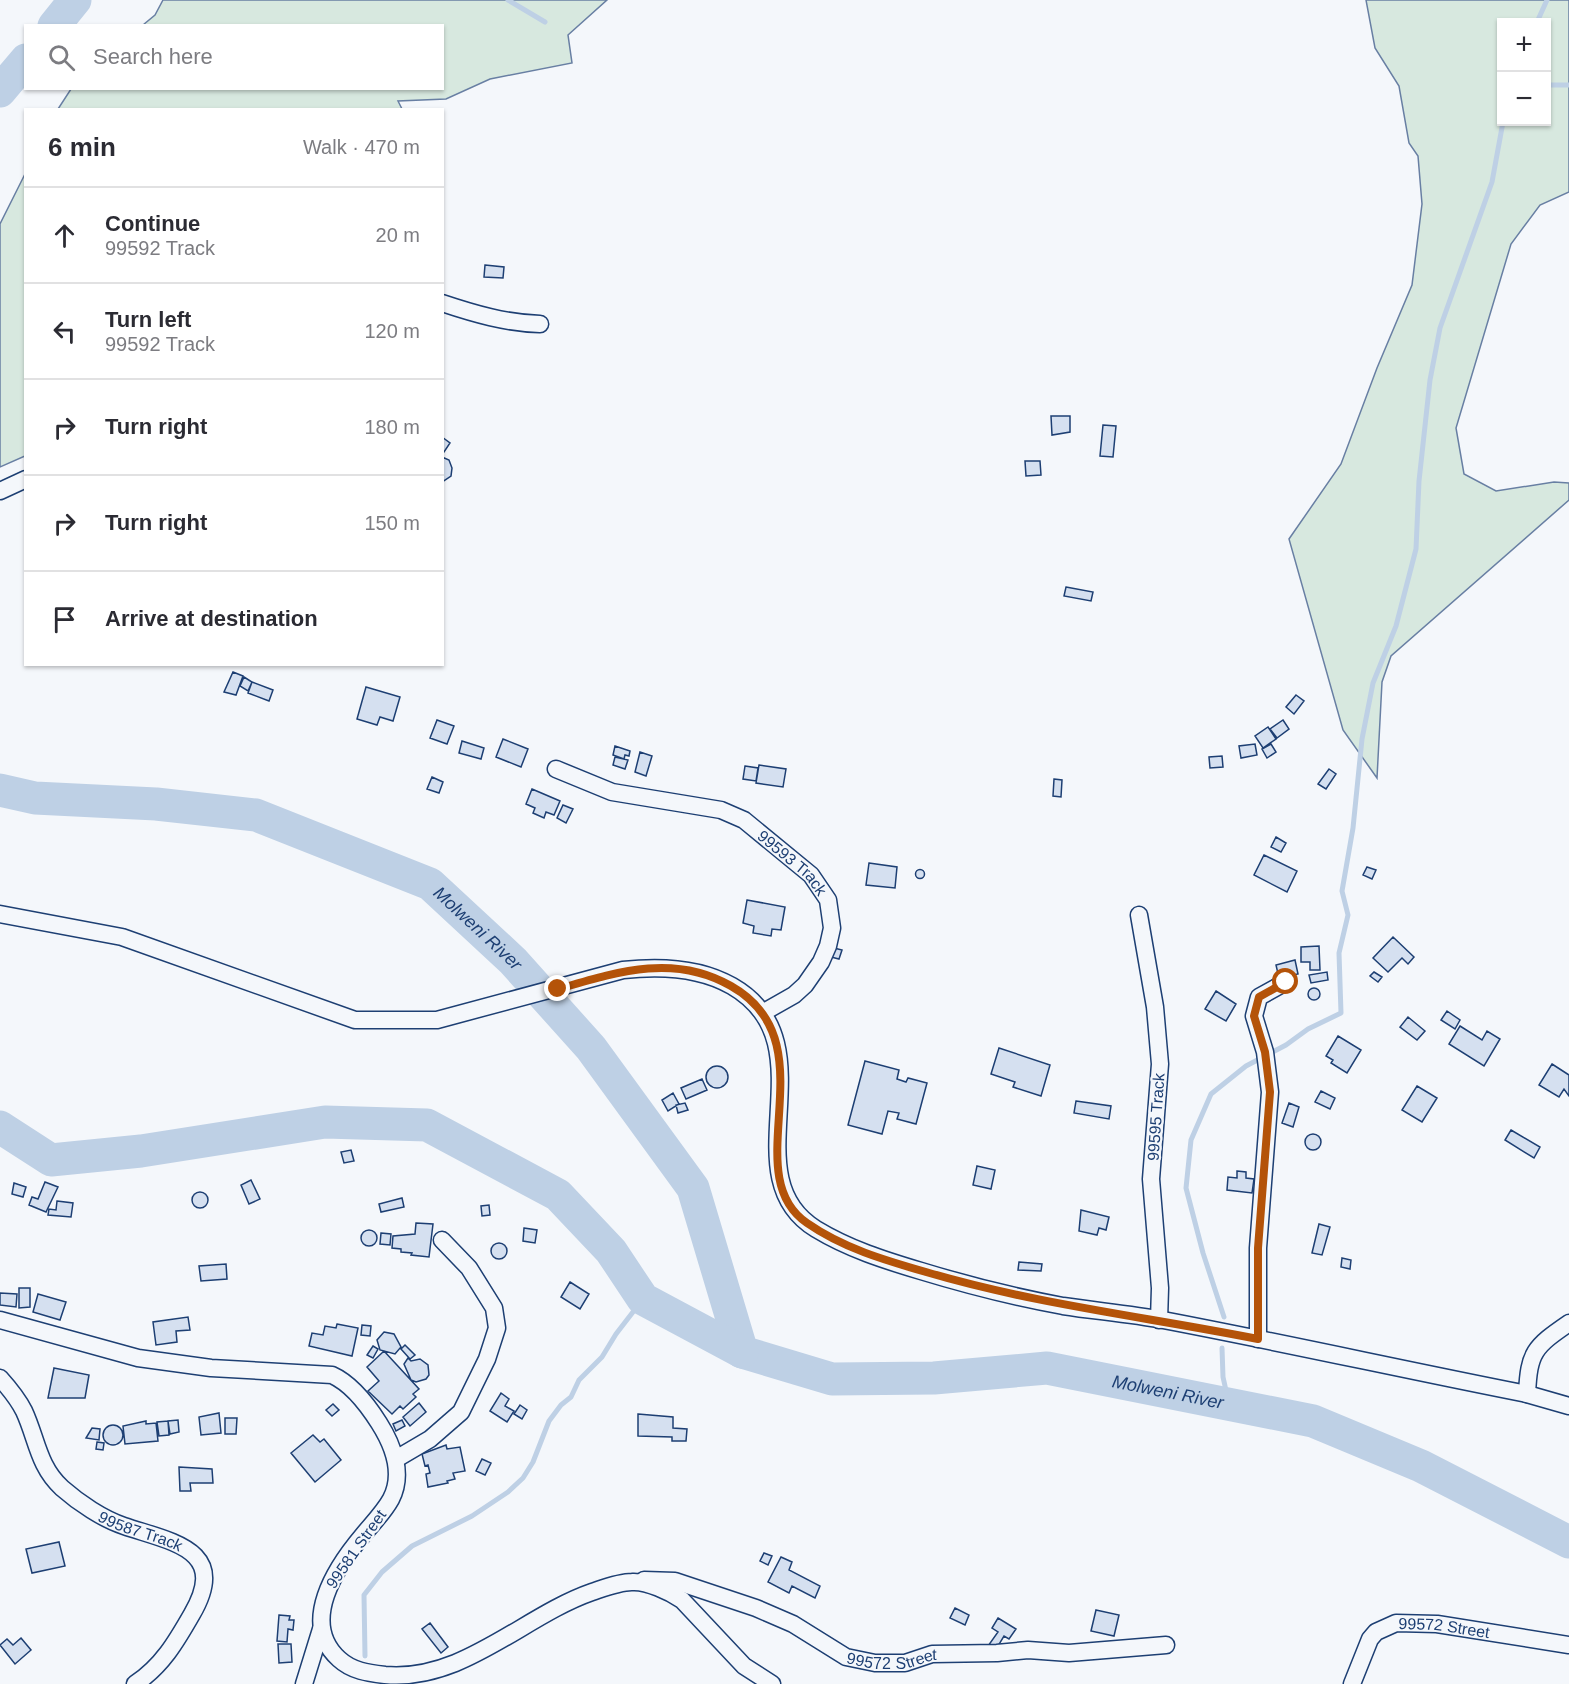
<!DOCTYPE html>
<html lang="en">
<head>
<meta charset="utf-8">
<style>
	body { margin:0; font-family:Helvetica,sans-serif; background:#f2f2f3; color:#2b2b33 }
	.controls { position:absolute; right:18px; top:18px; display:grid; overflow:hidden; border-radius:0px; box-shadow:0 2px 4px #0004 }
	.controls button { width:54px; height:54px; display:grid; place-items:center; padding:0; border:0; border-bottom:2px solid #e1e1e2; background:#fff; color:#2b2b33; font:30px sans-serif }
	.stop { position:absolute; width:18px; height:18px; margin:-14px; border:4px solid #b45309; border-radius:50%; background:#fff }
	.stop.end { background:#b45309; border-color:#fff; box-shadow:0 2px 6px #0008 }
	.list { margin:0; padding:0; list-style:none }
	h2 { display:flex; justify-content:space-between; align-items:center; height:78px; margin:0; padding:0 24px; font-size:26px }
	h2 small { font-size:20px; font-weight:400; color:#7c7c81 }
	.list li { display:grid; grid-template-columns:39px 1fr auto; gap:18px; align-items:center; box-sizing:border-box; height:96px; padding:0 24px; border-top:2px solid #e1e1e2 }
	.list b { display:block; font-size:22px; white-space:nowrap }
	.list p { margin:0; font-size:20px; white-space:nowrap; color:#7c7c81 }
	.list em { font-size:20px; font-style:normal; color:#7c7c81 }
	.icon { flex:none; width:33px; height:33px; fill:none; stroke:currentColor; stroke-width:2; stroke-linecap:round; stroke-linejoin:round }
	.map { position:relative; flex:none; width:1569px; height:1684px; overflow:hidden }
	.search { position:absolute; background:#fff; box-shadow:0 2px 4px #0004; left:24px; top:24px; width:420px; height:66px; display:flex; align-items:center; gap:15px; box-sizing:border-box; padding:0 21px; border-radius:0px; color:#7c7c81; font-size:22px }
	.panel { position:absolute; background:#fff; box-shadow:0 2px 4px #0004; left:24px; top:108px; width:420px; height:558px; border-radius:0px }
	.map>svg:first-child { display:block }
</style>
</head>
<body>
<div class="map">
<svg width="1569" height="1684" viewBox="0 0 1569 1684">
	<rect width="100%" height="100%" fill="#f4f7fb"/>
	<!-- green -->
	<path fill="#d7e8df" stroke="#687fa3" stroke-width="1.5" fill-rule="evenodd" d="M 163,0 L 607,0 L 568,35 L 572,63 L 490,79 L 446,99 L 398,101 L 402,109 L 58,109 L 71,89 L 442,88 L 442,26 L 143,25 L 155,15 Z
		M 1366,0 L 1569,0 L 1569,192 L 1540,205 L 1511,244 L 1456,428 L 1464,474 L 1496,491 L 1554,482 L 1569,483 L 1569,500 L 1391,656 L 1382,682 L 1377,778 L 1343,730 L 1289,539 L 1341,464 L 1377,368 L 1412,285 L 1422,204 L 1418,156 L 1409,143 L 1399,86 L 1375,48 ZM 1546,22 L 1546,122 L 1502,122 L 1502,22 Z
		M 25,174 L 25,456 L 0,467 L 0,224 Z"/>
	<g fill="none" stroke-linecap="round" stroke-linejoin="round">
		<!-- stream -->
		<path stroke="#bed0e5" stroke-width="5" d="M 508,0 L 545,22
			M 1537,22 L 1547,0
			M 1546,85 L 1569,85
			M 1224,1317 L 1203,1253 L 1186,1188 L 1191,1140 L 1211,1094 L 1246,1066 L 1286,1045 L 1308,1029 L 1341,1013 L 1339,953 L 1348,915 L 1342,891 L 1353,828 L 1362,739 L 1373,683 L 1396,626 L 1416,549 L 1419,481 L 1430,380 L 1440,328 L 1492,182 L 1503,122
			M 1222,1348 L 1223,1377 L 1229,1404
			M 365,1656 L 364,1595 L 382,1572 L 412,1546 L 472,1516 L 508,1492 L 523,1478 L 533,1462 L 549,1421 L 561,1405 L 571,1397 L 579,1380 L 602,1357 L 616,1334 L 643,1299"/>
		<!-- river -->
		<g stroke="#bed0e5" stroke-width="33">
			<path d="M 54,26 L 75,0"/>
			<path d="M 0,91 L 26,60"/>
			<path id="s1" d="M 0,790 L 35,798 L 156,804 L 256,815 L 430,884 L 513,961 L 591,1048 L 693,1188 L 742,1352 L 832,1379 L 934,1378 L 1047,1368 L 1313,1421 L 1421,1466 L 1569,1542"/>
			<path d="M 0,1127 L 51,1160 L 141,1151 L 325,1122 L 427,1125 L 558,1195 L 611,1251 L 643,1299 L 742,1352"/>
		</g>
	</g>
	<!-- building -->
	<path fill="#d5e0f0" stroke="#1d3f73" stroke-width="1.5" d="M 485,265 L 504,267 L 503,278 L 484,277 Z
		M 1051,416 L 1070,416 L 1070,432 L 1052,435 Z
		M 1103,425 L 1116,426 L 1113,457 L 1100,456 Z
		M 442,437 L 450,443 L 444,452 L 442,452 Z
		M 442,457 L 449,460 L 452,468 L 451,476 L 442,482 Z
		M 1025,461 L 1040,461 L 1041,475 L 1026,476 Z
		M 1066,587 L 1093,592 L 1091,601 L 1064,596 Z
		M 233,672 L 243,676 L 236,695 L 224,692 Z
		M 244,677 L 252,682 L 248,691 L 240,686 Z
		M 252,682 L 273,690 L 269,701 L 248,693 Z
		M 366,687 L 400,697 L 393,721 L 380,717 L 377,725 L 357,719 Z
		M 1296,695 L 1304,701 L 1294,714 L 1286,707 Z
		M 437,720 L 454,726 L 447,744 L 430,738 Z
		M 1283,720 L 1289,729 L 1277,738 L 1270,729 Z
		M 1268,727 L 1276,739 L 1263,748 L 1255,736 Z
		M 503,739 L 528,749 L 521,767 L 496,757 Z
		M 462,741 L 484,748 L 481,759 L 459,753 Z
		M 1255,744 L 1257,755 L 1241,758 L 1239,746 Z
		M 1271,744 L 1276,752 L 1267,758 L 1262,749 Z
		M 615,746 L 630,751 L 629,756 L 625,755 L 624,759 L 613,755 Z
		M 640,752 L 652,756 L 646,776 L 635,772 Z
		M 1222,756 L 1223,767 L 1210,768 L 1209,757 Z
		M 615,757 L 628,760 L 625,769 L 613,765 Z
		M 759,765 L 786,769 L 783,787 L 756,783 Z
		M 745,766 L 758,768 L 756,781 L 743,779 Z
		M 1329,769 L 1336,774 L 1326,789 L 1318,784 Z
		M 432,777 L 443,782 L 439,793 L 427,789 Z
		M 1054,779 L 1062,780 L 1061,797 L 1053,796 Z
		M 532,789 L 560,801 L 554,815 L 546,812 L 544,818 L 533,813 L 535,808 L 526,804 Z
		M 563,805 L 573,809 L 566,823 L 557,818 Z
		M 1276,837 L 1286,843 L 1281,852 L 1271,847 Z
		M 1264,855 L 1297,871 L 1287,892 L 1254,875 Z
		M 869,863 L 897,867 L 895,888 L 866,885 Z
		M 1367,867 L 1376,870 L 1372,879 L 1363,875 Z
		M915.5 874a4.5 4.5 0 1 1 9 0a4.5 4.5 0 1 1-9 0Z
		M 747,900 L 785,907 L 781,930 L 772,929 L 771,936 L 753,933 L 754,926 L 743,923 Z
		M 1393,937 L 1414,957 L 1408,964 L 1402,958 L 1388,972 L 1373,958 Z
		M 1319,946 L 1320,970 L 1310,970 L 1310,962 L 1301,962 L 1301,947 Z
		M 834,948 L 842,950 L 839,959 L 831,957 Z
		M 1295,960 L 1298,974 L 1279,978 L 1276,965 Z
		M 1327,972 L 1328,980 L 1311,983 L 1309,975 Z
		M 1374,972 L 1382,977 L 1378,982 L 1370,976 Z
		M1308 994a6 6 0 1 1 12 0a6 6 0 1 1-12 0Z
		M 1216,991 L 1236,1004 L 1226,1021 L 1205,1009 Z
		M 1447,1011 L 1460,1020 L 1455,1029 L 1441,1020 Z
		M 1408,1017 L 1425,1031 L 1417,1040 L 1400,1027 Z
		M 1460,1026 L 1482,1040 L 1487,1031 L 1500,1039 L 1484,1066 L 1449,1044 Z
		M 1338,1036 L 1361,1050 L 1347,1073 L 1331,1063 L 1333,1060 L 1326,1056 Z
		M 999,1048 L 1050,1065 L 1041,1096 L 1013,1087 L 1015,1082 L 991,1074 Z
		M 865,1061 L 899,1070 L 897,1079 L 906,1082 L 908,1078 L 927,1083 L 916,1124 L 897,1119 L 899,1113 L 888,1111 L 882,1134 L 848,1125 Z
		M 1552,1064 L 1569,1075 L 1569,1096 L 1564,1089 L 1559,1097 L 1539,1085 Z
		M706 1077a11 11 0 1 1 22 0a11 11 0 1 1-22 0Z
		M 702,1079 L 707,1090 L 686,1099 L 681,1088 Z
		M 1417,1086 L 1437,1098 L 1422,1122 L 1402,1110 Z
		M 1321,1091 L 1335,1098 L 1330,1109 L 1315,1102 Z
		M 673,1093 L 679,1104 L 668,1111 L 662,1100 Z
		M 1076,1101 L 1111,1106 L 1109,1119 L 1074,1113 Z
		M 685,1103 L 688,1110 L 678,1113 L 676,1105 Z
		M 1289,1103 L 1299,1107 L 1293,1127 L 1282,1123 Z
		M 1511,1130 L 1540,1147 L 1534,1158 L 1505,1140 Z
		M1305 1142a8 8 0 1 1 16 0a8 8 0 1 1-16 0Z
		M 351,1150 L 354,1161 L 344,1163 L 341,1152 Z
		M 977,1166 L 995,1170 L 991,1189 L 973,1185 Z
		M 1237,1171 L 1246,1172 L 1246,1178 L 1254,1179 L 1252,1193 L 1227,1190 L 1228,1177 L 1237,1178 Z
		M 251,1180 L 260,1199 L 249,1204 L 241,1185 Z
		M 45,1182 L 58,1187 L 46,1212 L 29,1205 L 32,1197 L 38,1199 Z
		M 14,1183 L 26,1187 L 23,1197 L 12,1194 Z
		M192 1200a8 8 0 1 1 16 0a8 8 0 1 1-16 0Z
		M 402,1198 L 404,1207 L 381,1212 L 379,1204 Z
		M 57,1201 L 73,1203 L 71,1217 L 48,1215 L 49,1209 L 56,1210 Z
		M 489,1205 L 490,1215 L 482,1216 L 481,1206 Z
		M 1081,1210 L 1109,1217 L 1106,1230 L 1099,1228 L 1097,1235 L 1079,1231 Z
		M 416,1223 L 433,1224 L 429,1257 L 411,1255 L 412,1253 L 401,1252 L 401,1249 L 392,1248 L 393,1236 L 415,1234 Z
		M 1319,1224 L 1330,1227 L 1322,1255 L 1312,1253 Z
		M 524,1228 L 537,1230 L 535,1243 L 523,1241 Z
		M361 1238a8 8 0 1 1 16 0a8 8 0 1 1-16 0Z
		M 381,1233 L 391,1234 L 390,1245 L 380,1244 Z
		M491 1251a8 8 0 1 1 16 0a8 8 0 1 1-16 0Z
		M 1342,1258 L 1351,1260 L 1350,1269 L 1341,1267 Z
		M 1019,1262 L 1042,1264 L 1041,1271 L 1018,1270 Z
		M 226,1264 L 227,1279 L 201,1281 L 199,1266 Z
		M 570,1282 L 589,1294 L 580,1309 L 561,1297 Z
		M 19,1288 L 30,1288 L 30,1307 L 19,1308 Z
		M 0,1293 L 17,1294 L 16,1307 L 0,1305 Z
		M 38,1294 L 66,1302 L 60,1320 L 33,1312 Z
		M 188,1317 L 190,1330 L 176,1331 L 177,1342 L 156,1345 L 153,1322 Z
		M 337,1324 L 358,1328 L 352,1356 L 309,1346 L 312,1333 L 323,1335 L 325,1326 L 336,1328 Z
		M 362,1325 L 371,1326 L 370,1336 L 361,1335 Z
		M 384,1332 L 394,1334 L 401,1347 L 395,1354 L 380,1350 L 377,1340 Z
		M 405,1345 L 415,1355 L 410,1359 L 401,1349 Z
		M 373,1346 L 378,1349 L 373,1358 L 367,1355 Z
		M 384,1351 L 419,1389 L 413,1394 L 416,1397 L 403,1409 L 400,1406 L 392,1414 L 368,1391 L 379,1381 L 367,1367 Z
		M 408,1358 L 411,1361 L 420,1359 L 428,1365 L 429,1375 L 426,1379 L 416,1382 L 411,1380 L 404,1364 Z
		M 54,1368 L 89,1375 L 85,1398 L 48,1398 Z
		M 501,1393 L 509,1399 L 505,1406 L 514,1411 L 507,1422 L 490,1411 Z
		M 419,1403 L 426,1412 L 410,1426 L 403,1417 Z
		M 333,1404 L 339,1410 L 332,1416 L 326,1410 Z
		M 520,1405 L 527,1410 L 522,1419 L 514,1414 Z
		M 219,1413 L 221,1433 L 201,1435 L 199,1417 Z
		M 638,1414 L 673,1417 L 673,1428 L 687,1429 L 686,1441 L 672,1441 L 672,1437 L 638,1436 Z
		M 225,1418 L 237,1418 L 236,1434 L 225,1434 Z
		M 178,1420 L 179,1432 L 170,1434 L 168,1421 Z
		M 402,1420 L 405,1426 L 396,1431 L 393,1424 Z
		M 146,1421 L 146,1424 L 156,1423 L 158,1441 L 125,1444 L 123,1426 Z
		M 168,1421 L 169,1435 L 159,1436 L 157,1422 Z
		M103 1435a10 10 0 1 1 20 0a10 10 0 1 1-20 0Z
		M 92,1428 L 100,1429 L 99,1440 L 86,1438 Z
		M 313,1435 L 320,1442 L 324,1439 L 341,1460 L 315,1482 L 291,1453 Z
		M 97,1442 L 104,1443 L 103,1450 L 96,1449 Z
		M 446,1445 L 447,1449 L 460,1447 L 465,1471 L 453,1473 L 455,1479 L 447,1481 L 448,1483 L 428,1487 L 426,1474 L 430,1473 L 428,1465 L 425,1466 L 422,1454 Z
		M 482,1459 L 491,1463 L 485,1475 L 476,1471 Z
		M 179,1467 L 212,1469 L 213,1483 L 190,1483 L 191,1491 L 180,1491 Z
		M 59,1542 L 65,1566 L 32,1573 L 26,1549 Z
		M 764,1553 L 772,1556 L 768,1565 L 760,1561 Z
		M 781,1557 L 792,1562 L 789,1570 L 820,1586 L 815,1598 L 792,1586 L 789,1593 L 768,1582 Z
		M 955,1608 L 969,1615 L 965,1625 L 950,1618 Z
		M 1096,1610 L 1119,1615 L 1114,1636 L 1091,1631 Z
		M 279,1615 L 290,1616 L 289,1620 L 294,1620 L 293,1630 L 288,1629 L 287,1642 L 277,1641 Z
		M 998,1618 L 1016,1629 L 1009,1639 L 1004,1636 L 995,1651 L 988,1646 L 998,1632 L 992,1628 Z
		M 430,1623 L 448,1647 L 441,1653 L 422,1629 Z
		M 21,1638 L 31,1650 L 15,1664 L 0,1645 L 7,1639 L 13,1645 Z
		M 278,1644 L 291,1644 L 292,1662 L 279,1663 Z"/>
	<g fill="none" stroke-linecap="round" stroke-linejoin="round">
		<defs>
			<g id="street">
				<path d="M 442,303 C 475,314 506,323 540,324"/>
				<path d="M 0,491 L 26,479"/>
				<path id="s2" d="M 556,769 L 612,792 L 721,810 L 744,820 L 811,875 L 828,900 L 832,928 L 828,946 L 821,962 L 805,985 L 794,995 L 764,1012"/>
				<path d="M 0,914 L 122,937 L 355,1020 L 437,1020 L 623,970 C 659,966 699,967 732,986 C 833,1044 728,1175 816,1229 C 849,1249 884,1260 921,1271 C 967,1285 1014,1297 1063,1306 C 1096,1311 1130,1314 1163,1320 C 1284,1343 1405,1370 1527,1394 L 1569,1406"/>
				<path d="M 1139,915 L 1155,1007 L 1160,1064 L 1151,1179 L 1160,1288 L 1159,1320"/>
				<path d="M 0,1320 L 138,1358 L 211,1368 L 332,1375 C 352,1384 367,1404 379,1423 C 393,1445 404,1474 391,1499 C 384,1512 372,1524 363,1535 C 336,1567 299,1623 339,1659 C 352,1671 368,1673 385,1675 C 463,1682 523,1616 592,1592 C 604,1588 619,1582 632,1582 C 647,1581 670,1592 682,1600 L 744,1666 L 772,1684"/>
				<path d="M 1258,1339 L 1258,1248 L 1270,1092 L 1265,1052 L 1254,1016 L 1259,997 L 1286,982"/>
				<path id="s3" d="M 0,1378 C 9,1388 18,1399 24,1411 C 37,1439 38,1466 62,1488 C 79,1503 103,1519 124,1526 C 171,1542 230,1549 192,1614 C 176,1642 162,1666 135,1684"/>
				<path d="M 1527,1394 C 1529,1352 1534,1347 1569,1323"/>
				<path d="M 396,1459 L 430,1439 L 461,1412 L 487,1359 L 497,1328 L 494,1308 L 469,1268 L 442,1240"/>
				<path id="s4" d="M 644,1580 L 675,1581 L 756,1608 L 793,1624 L 846,1657 L 875,1663 L 905,1663 L 932,1654 L 997,1653 L 1028,1650 L 1069,1653 L 1166,1645"/>
				<path d="M 304,1684 L 321,1629"/>
				<path id="s5" d="M 1352,1684 L 1370,1639 L 1376,1632 L 1396,1623 L 1437,1624 L 1569,1645"/>
			</g>
		</defs>
		<!-- street casing -->
		<use href="#street" stroke="#1d3f73" stroke-width="19"/>
		<!-- street -->
		<use href="#street" stroke="#f4f7fb" stroke-width="16"/>
	</g>
	<g fill="none" stroke-linecap="round" stroke-linejoin="round">
		<!-- route -->
		<path stroke="#b45309" stroke-width="8" d="M 558,989 C 616,972 674,953 731,986 C 832,1043 734,1173 807,1223 C 843,1248 884,1260 926,1272 C 1034,1304 1147,1317 1258,1339 L 1258,1248 L 1270,1092 L 1265,1052 L 1254,1016 L 1259,997 L 1286,982"/>
	</g>
	<g text-anchor="middle" dominant-baseline="central" stroke-width="4.5" stroke-linejoin="round" paint-order="stroke">
		<!-- street labels -->
		<g font-size="16" fill="#1d3f73" stroke="#f4f7fb">
			<text stroke="none"><textPath href="#s2" startOffset="261">99593 Track</textPath></text>
			<text transform="translate(1156 1117) rotate(-86)">99595 Track</text>
			<text stroke="none"><textPath href="#s3" startOffset="218">99587 Track</textPath></text>
			<text transform="translate(356 1549) rotate(-55)">99581 Street</text>
			<text stroke="none"><textPath href="#s5" startOffset="128">99572 Street</textPath></text>
			<text stroke="none"><textPath href="#s4" startOffset="266">99572 Street</textPath></text>
		</g>
		<!-- water labels -->
		<g font-size="18" font-style="italic" fill="#1d3f73" stroke="#f4f7fb">
			<text stroke="none"><textPath href="#s1" startOffset="510">Molweni River</textPath></text>
			<text stroke="none"><textPath href="#s1" startOffset="1452">Molweni River</textPath></text>
		</g>
	</g>
</svg>
<div class="controls">
<button>+</button>
<button>−</button>
</div>
<div class="stop" style="left:1286px;top:982px"></div>
<div class="stop end" style="left:558px;top:989px"></div>
<div class="search"><svg class="icon" aria-label="search" viewBox="0 0 24 24"><circle cx="10" cy="10" r="6"/><path d="M15 15l6 6"/></svg>Search here</div>
<section class="panel">
<h2>6 min<small>Walk · 470 m</small></h2>
<ul class="list">
<li><svg class="icon" aria-label="ahead" viewBox="0 0 24 24"><path d="M12 20V5M6 11l6-6 6 6"/></svg><div><b>Continue</b><p>99592 Track</p></div><em>20 m</em></li>
<li><svg class="icon" aria-label="left" viewBox="0 0 24 24"><path d="M17 20v-9H6M10 6l-5 5 5 5"/></svg><div><b>Turn left</b><p>99592 Track</p></div><em>120 m</em></li>
<li><svg class="icon" aria-label="right" viewBox="0 0 24 24"><path d="M7 20v-9h11M14 6l5 5-5 5"/></svg><div><b>Turn right</b></div><em>180 m</em></li>
<li><svg class="icon" aria-label="right" viewBox="0 0 24 24"><path d="M7 20v-9h11M14 6l5 5-5 5"/></svg><div><b>Turn right</b></div><em>150 m</em></li>
<li><svg class="icon" aria-label="arrive" viewBox="0 0 24 24"><path d="M6 21V4h12l-3 4 3 4H6"/></svg><div><b>Arrive at destination</b></div></li>
</ul>
</section>
</div>
</body>
</html>
